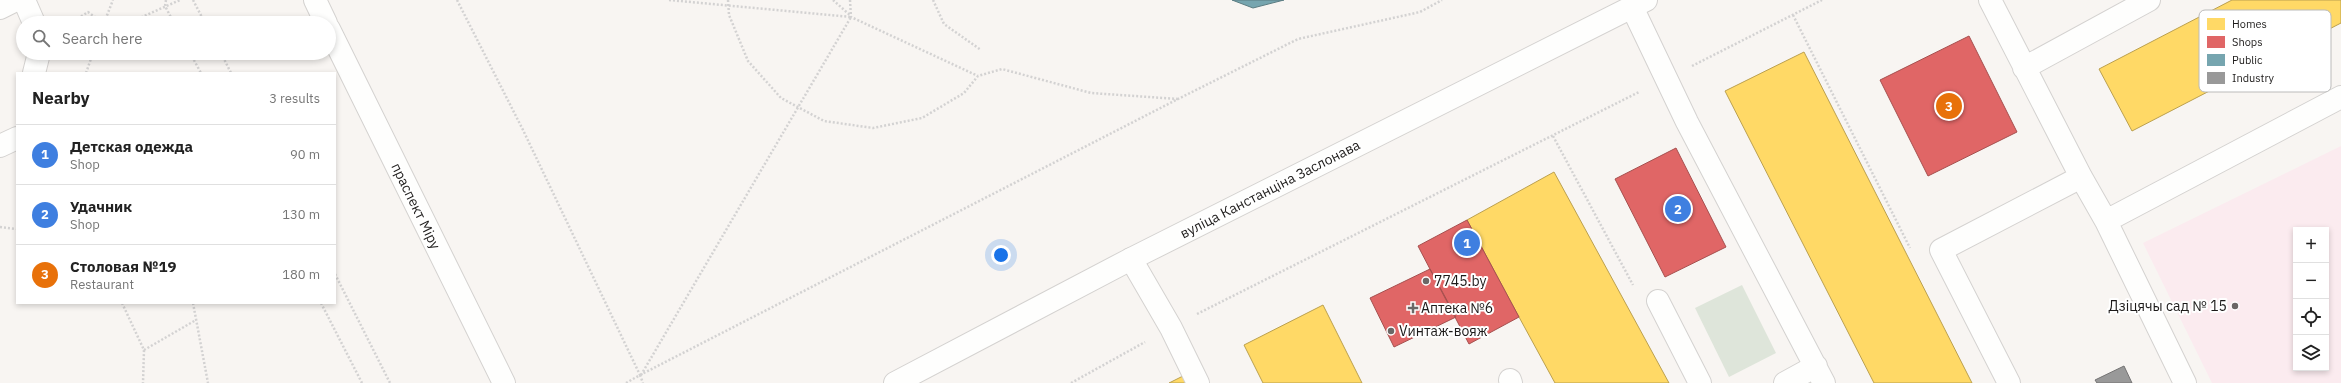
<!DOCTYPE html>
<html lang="en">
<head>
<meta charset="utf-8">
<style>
	body { margin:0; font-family:"IBM Plex Sans",sans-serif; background:#f2f2f2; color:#222 }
	.controls { position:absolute; right:12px; bottom:12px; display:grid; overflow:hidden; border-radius:0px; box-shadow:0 2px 6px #0003 }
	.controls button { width:36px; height:36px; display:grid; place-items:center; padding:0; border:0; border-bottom:1px solid #e0e0e0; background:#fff; color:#222; font:20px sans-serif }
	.you { position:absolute; left:1001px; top:255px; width:14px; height:14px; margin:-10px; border:3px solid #fff; border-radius:50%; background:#1a73e8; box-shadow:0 0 0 6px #1a73e833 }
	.badge { display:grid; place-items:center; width:26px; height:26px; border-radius:50%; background:#6a6766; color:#fff; font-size:13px; font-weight:700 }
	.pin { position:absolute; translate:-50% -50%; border:2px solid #fff; box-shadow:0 1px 4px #0006 }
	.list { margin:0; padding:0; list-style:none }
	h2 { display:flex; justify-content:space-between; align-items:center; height:52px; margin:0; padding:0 16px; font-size:17px }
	h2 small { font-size:13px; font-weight:400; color:#767676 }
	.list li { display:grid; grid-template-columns:26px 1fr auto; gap:12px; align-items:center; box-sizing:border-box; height:60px; padding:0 16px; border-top:1px solid #e0e0e0 }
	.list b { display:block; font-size:15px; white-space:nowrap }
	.list p { margin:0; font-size:13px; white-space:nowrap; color:#767676 }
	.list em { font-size:13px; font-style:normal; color:#767676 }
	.icon { flex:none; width:22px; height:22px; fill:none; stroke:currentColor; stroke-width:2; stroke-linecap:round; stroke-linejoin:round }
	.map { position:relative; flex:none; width:2341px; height:383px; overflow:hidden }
	.search { position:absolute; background:#fff; box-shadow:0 2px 6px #0003; left:16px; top:16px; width:320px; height:44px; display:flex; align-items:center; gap:10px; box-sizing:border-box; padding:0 14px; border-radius:22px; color:#767676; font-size:15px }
	.panel { position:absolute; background:#fff; box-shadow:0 2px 6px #0003; left:16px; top:72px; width:320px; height:232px; border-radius:0px }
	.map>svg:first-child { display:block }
</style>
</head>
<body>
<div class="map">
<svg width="2341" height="383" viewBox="0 0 2341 383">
	<rect width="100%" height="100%" fill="#f8f5f2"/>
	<!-- education -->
	<path fill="#fbebef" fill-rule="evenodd" d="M 2341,146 L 2341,383 L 2212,383 L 2143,243 ZM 2296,230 L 2326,230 L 2326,368 L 2296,368 Z"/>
	<!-- green -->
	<path fill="#dee5da" d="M 1742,285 L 1776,353 L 1729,377 L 1695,308 Z"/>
	<!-- homes -->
	<path fill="#ffd966" stroke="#bba04f" d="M 2232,0 L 2341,0 L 2341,23 L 2132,131 L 2099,69 Z
		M 1804,52 L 1972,383 L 1874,383 L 1725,91 Z
		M 1554,172 L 1669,383 L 1555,383 L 1519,317 L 1467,220 Z
		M 1323,305 L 1362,383 L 1263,383 L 1244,345 Z
		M 1183,376 L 1187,383 L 1169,383 Z"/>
	<!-- shops -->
	<path fill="#e06666" stroke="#a6504f" d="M 1969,36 L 2017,132 L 1928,176 L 1880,80 Z
		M 1676,148 L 1726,247 L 1665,277 L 1615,179 Z
		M 1467,220 L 1519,317 L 1469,344 L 1418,246 Z
		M 1430,269 L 1456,317 L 1394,347 L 1370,298 Z"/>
	<!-- public -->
	<path fill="#76a5af" stroke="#5b7c82" d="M 1232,0 L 1284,0 L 1253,8 Z"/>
	<!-- industry -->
	<path fill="#999" stroke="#747373" d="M 2124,366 L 2132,383 L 2097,383 L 2095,380 Z"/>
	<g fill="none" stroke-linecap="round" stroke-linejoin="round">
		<defs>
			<path id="minor" d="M 24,0 L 34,23
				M 1990,0 L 2081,177 L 2106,221 L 2185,383
				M 1632,7 L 1687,122 L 1824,383
				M 2024,68 L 2149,0
				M 34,73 L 39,53
				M 0,146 L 17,138
				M 2106,221 L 2341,97
				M 1131,259 L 1171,328 L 1198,383
				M 1658,301 L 1700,383
				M 1510,380 L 1511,383
				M 1785,383 L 1816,366
				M 2009,383 L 1941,250 L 2081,177"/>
			<path id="major" d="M 315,0 L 326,23
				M 0,8 L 16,0
				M 329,29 L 504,383
				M 895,383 L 1131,259 L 1646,0"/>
		</defs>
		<!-- minor casing -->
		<use href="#minor" stroke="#d4d2d0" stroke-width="24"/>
		<!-- major casing -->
		<use href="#major" stroke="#d4d2d0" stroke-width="24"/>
		<!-- path -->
		<path stroke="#d3d2d2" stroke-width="2.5" stroke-dasharray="2 2" stroke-linecap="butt" d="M 166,0 L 165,6 L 174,23
			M 193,0 L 205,23
			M 457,0 L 523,130 L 640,375
			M 669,0 L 851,17
			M 728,0 L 729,15 L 748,61 L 781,98 L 824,121 L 873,128 L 922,118 L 964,93 L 978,76 L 1002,69 L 1091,93 L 1178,99
			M 833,0 L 851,16
			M 850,0 L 851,17 L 978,76
			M 933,0 L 944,24 L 981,50
			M 1793,15 L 1910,248
			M 71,23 L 88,12 L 103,23
			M 104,23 L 113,0
			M 114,23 L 133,21 L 180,0
			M 190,53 L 201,73
			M 221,53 L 231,73
			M 1692,66 L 1822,0
			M 86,73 L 93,53
			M 1553,136 L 1633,285
			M 0,227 L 17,229
			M 335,274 L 390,383
			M 122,303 L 144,350 L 143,383
			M 193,303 L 208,383
			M 321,303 L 362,383
			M 1197,314 L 1639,92
			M 144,350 L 196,320
			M 640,375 L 1178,99 L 1298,39 L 1420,12 L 1442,0
			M 641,375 L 851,17
			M 626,383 L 640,375 L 643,383
			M 1071,383 L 1145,342"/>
		<!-- minor -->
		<use href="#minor" stroke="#fefefd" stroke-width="22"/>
		<!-- major -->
		<use href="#major" stroke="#fefefd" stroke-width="22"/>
	</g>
	<!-- markers -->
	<g fill="#6a6766" stroke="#fff" stroke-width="1.5">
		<circle cx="1426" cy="281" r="4"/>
		<circle cx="2235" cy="306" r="4"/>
		<path d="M1411 302h4v4h4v4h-4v4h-4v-4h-4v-4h4z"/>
		<circle cx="1391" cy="331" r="4"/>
	</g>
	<g text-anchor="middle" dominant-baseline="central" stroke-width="4" stroke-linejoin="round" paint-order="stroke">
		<!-- street labels -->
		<g font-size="14" fill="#1d1b1a" stroke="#fff">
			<text transform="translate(1270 189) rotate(-27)">вуліца Канстанціна Заслонава</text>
			<text transform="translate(416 206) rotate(64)">праспект Міру</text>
		</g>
		<!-- poi labels -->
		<g font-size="14" fill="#1d1b1a" stroke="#fff" text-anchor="start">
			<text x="1434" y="281">7745.by</text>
			<text x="2227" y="306" text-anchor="end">Дзіцячы сад № 15</text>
			<text x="1421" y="308">Аптека №6</text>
			<text x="1399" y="331">Vинтаж-вояж</text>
		</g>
	</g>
	<!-- legend -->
	<rect x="2199" y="10" width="132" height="82" rx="6" fill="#fff" stroke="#bbbbba" stroke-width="1"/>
	<rect x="2207" y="18" width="18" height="12" fill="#ffd966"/>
	<rect x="2207" y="36" width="18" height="12" fill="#e06666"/>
	<rect x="2207" y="54" width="18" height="12" fill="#76a5af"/>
	<rect x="2207" y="72" width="18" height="12" fill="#999"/>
	<g font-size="11" fill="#1d1b1a">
		<text x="2232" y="28">Homes</text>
		<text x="2232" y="46">Shops</text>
		<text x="2232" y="64">Public</text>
		<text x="2232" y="82">Industry</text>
	</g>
</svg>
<div class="controls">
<button>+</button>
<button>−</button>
<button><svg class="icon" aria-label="locate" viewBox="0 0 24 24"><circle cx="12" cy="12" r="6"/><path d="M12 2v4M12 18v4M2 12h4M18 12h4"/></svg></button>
<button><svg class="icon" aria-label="layers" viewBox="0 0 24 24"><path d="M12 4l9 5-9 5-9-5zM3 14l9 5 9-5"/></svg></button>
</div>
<div class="you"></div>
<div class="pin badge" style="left:1467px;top:243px;background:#3f7fe0">1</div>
<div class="pin badge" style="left:1678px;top:209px;background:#3f7fe0">2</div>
<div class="pin badge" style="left:1949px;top:106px;background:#e8710a">3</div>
<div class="search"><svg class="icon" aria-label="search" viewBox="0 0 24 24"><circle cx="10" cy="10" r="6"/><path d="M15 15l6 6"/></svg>Search here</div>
<section class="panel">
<h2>Nearby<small>3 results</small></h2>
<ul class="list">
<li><span class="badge" style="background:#3f7fe0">1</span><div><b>Детская одежда</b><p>Shop</p></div><em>90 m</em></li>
<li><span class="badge" style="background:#3f7fe0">2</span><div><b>Удачник</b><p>Shop</p></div><em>130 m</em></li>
<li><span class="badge" style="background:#e8710a">3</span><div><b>Столовая №19</b><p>Restaurant</p></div><em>180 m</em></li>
</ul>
</section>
</div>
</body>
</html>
